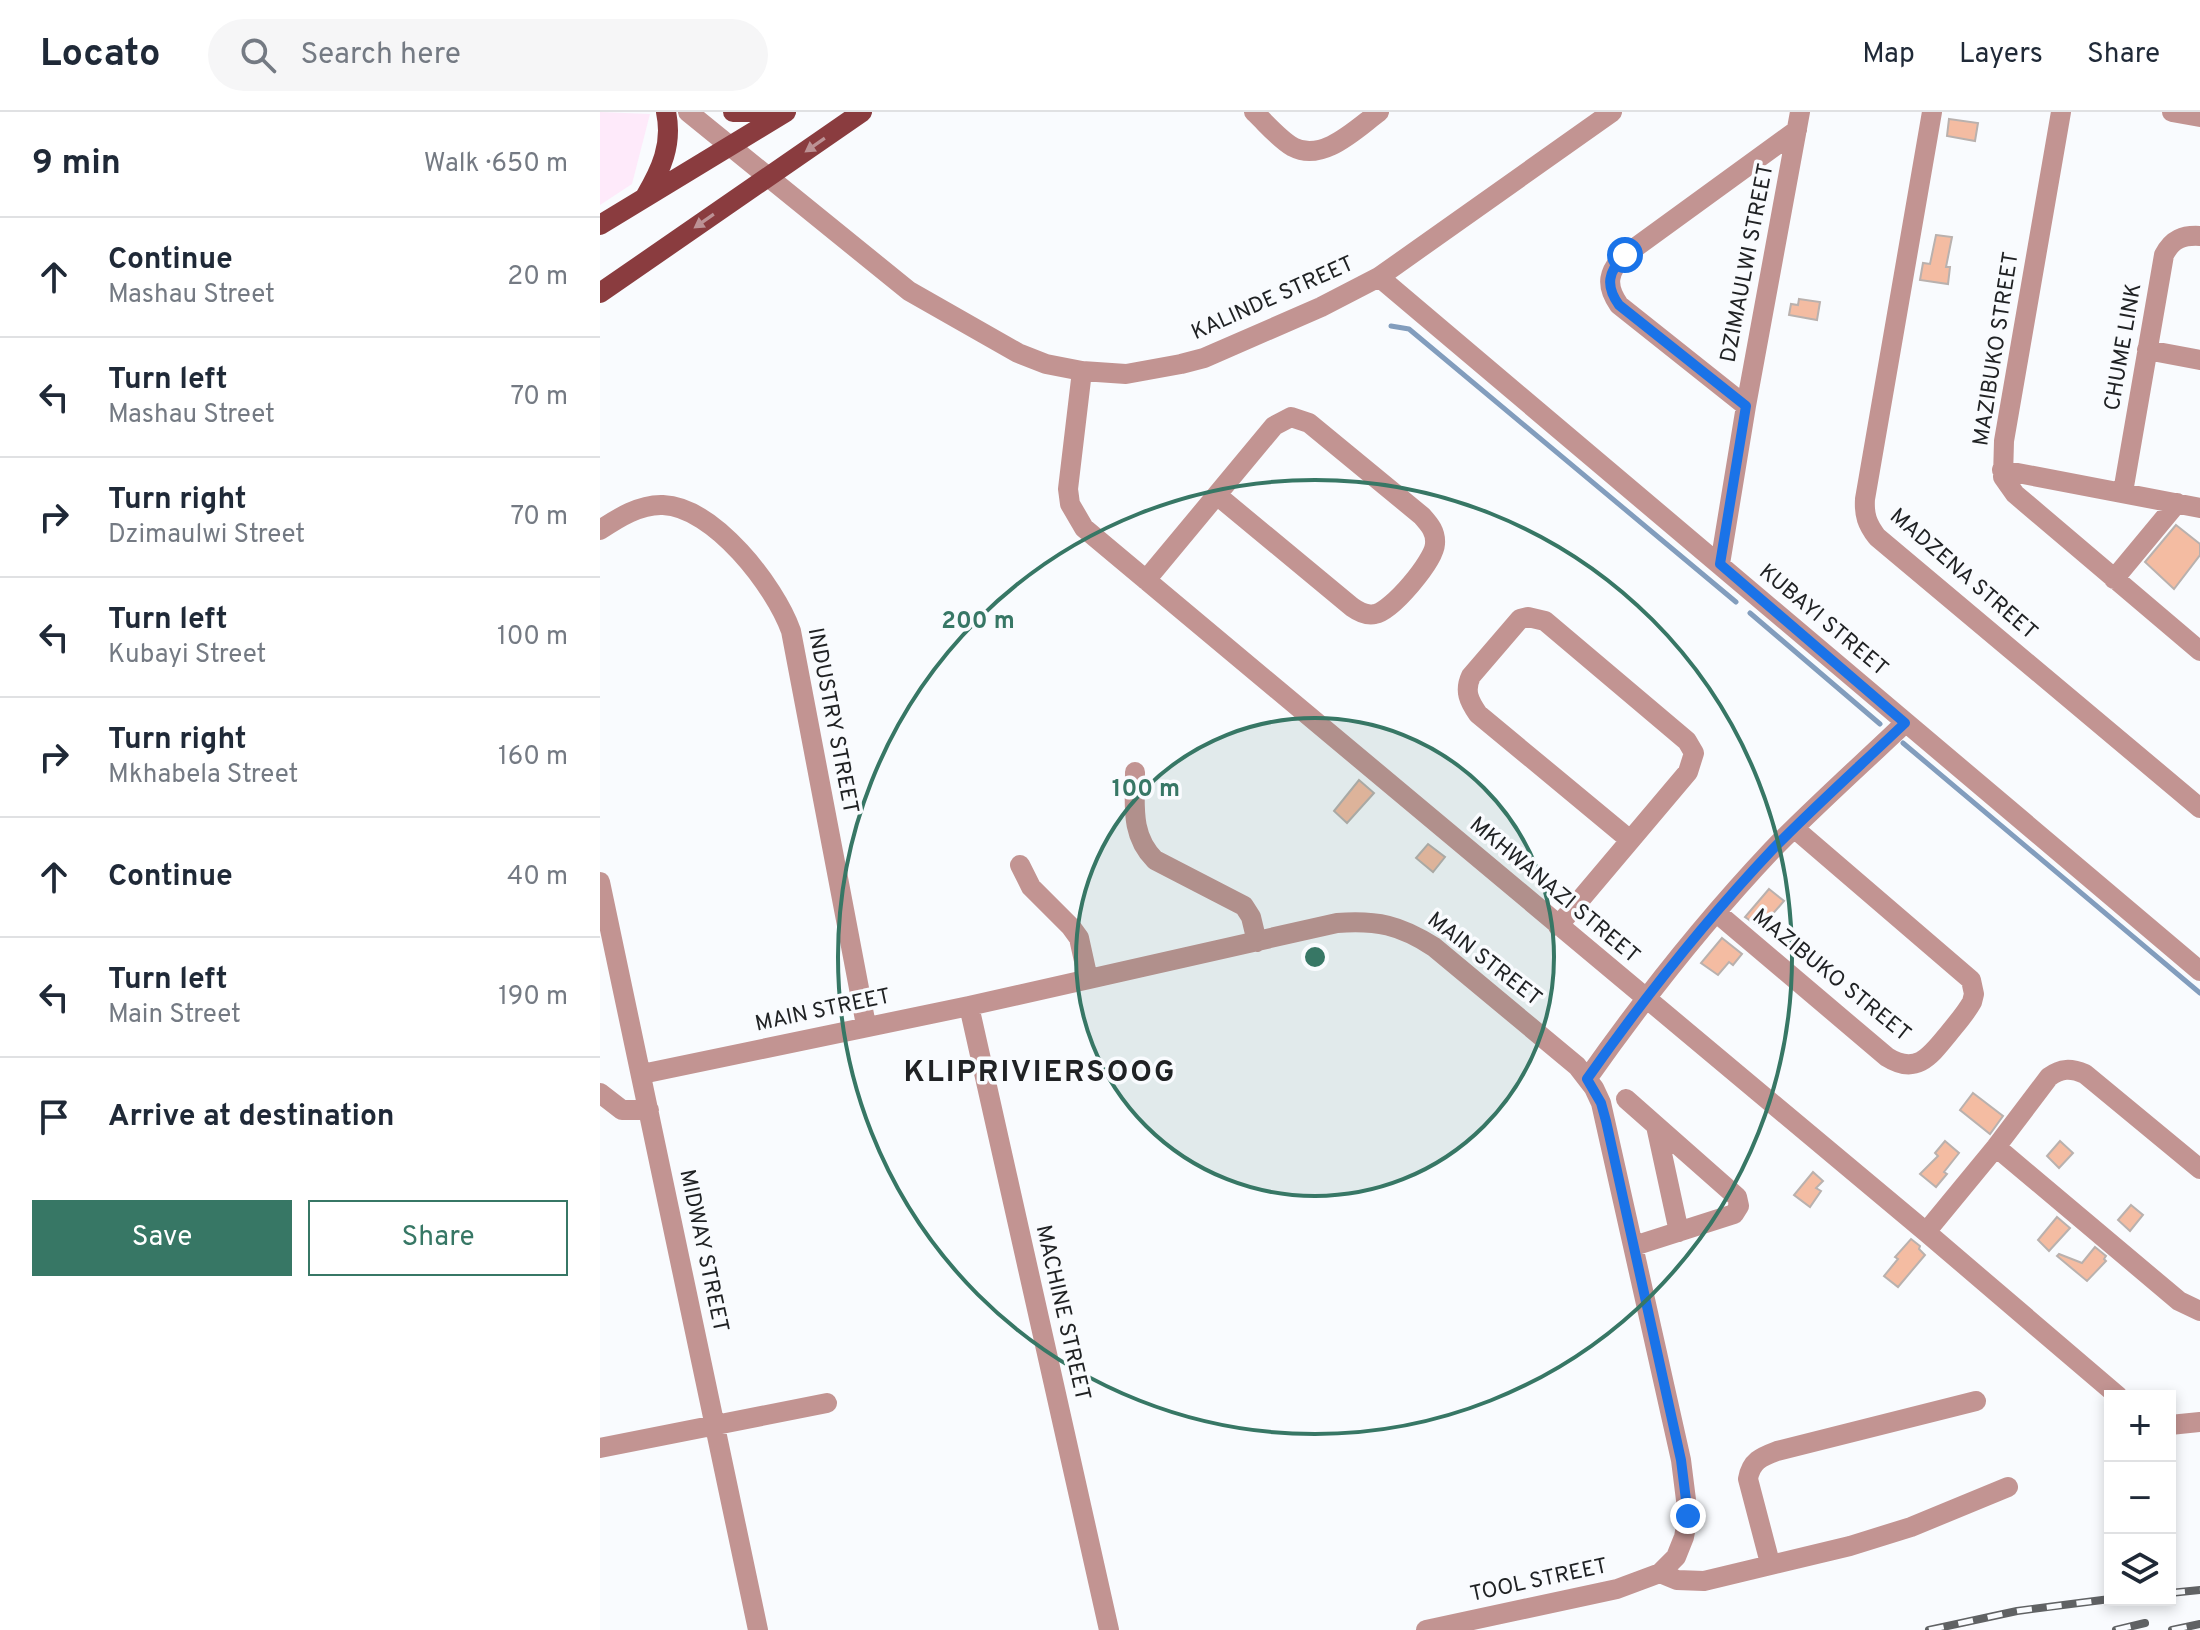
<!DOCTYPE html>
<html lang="en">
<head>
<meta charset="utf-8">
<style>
	body { margin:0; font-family:Overpass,sans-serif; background:#f6f6f7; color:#1f2937 }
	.controls { position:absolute; right:24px; bottom:24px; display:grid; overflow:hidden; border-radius:0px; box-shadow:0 4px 12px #0003 }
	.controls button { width:72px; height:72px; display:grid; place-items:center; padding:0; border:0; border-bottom:2px solid #e0e1e3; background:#fff; color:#1f2937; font:40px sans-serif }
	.stop { position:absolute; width:24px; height:24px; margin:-18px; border:6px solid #1a73e8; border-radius:50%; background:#fff }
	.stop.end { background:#1a73e8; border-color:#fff; box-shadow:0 2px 8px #0008 }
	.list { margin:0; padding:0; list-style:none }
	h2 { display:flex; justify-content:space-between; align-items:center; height:104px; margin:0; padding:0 32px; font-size:34px }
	h2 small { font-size:26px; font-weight:400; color:#747a83 }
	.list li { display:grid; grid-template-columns:52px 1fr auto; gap:24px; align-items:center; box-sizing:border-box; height:120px; padding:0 32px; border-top:2px solid #e0e1e3 }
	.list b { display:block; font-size:30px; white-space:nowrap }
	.list p { margin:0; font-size:26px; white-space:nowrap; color:#747a83 }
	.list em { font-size:26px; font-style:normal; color:#747a83 }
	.actions { display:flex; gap:16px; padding:24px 32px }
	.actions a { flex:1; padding:18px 0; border:2px solid #377765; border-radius:0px; text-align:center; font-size:28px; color:#377765 }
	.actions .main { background:#377765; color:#fff }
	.icon { flex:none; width:44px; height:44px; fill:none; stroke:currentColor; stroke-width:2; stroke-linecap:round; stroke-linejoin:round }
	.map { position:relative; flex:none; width:1600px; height:1518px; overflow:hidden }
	header { display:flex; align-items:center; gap:48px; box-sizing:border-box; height:112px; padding:0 40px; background:#fff; border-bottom:2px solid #e0e1e3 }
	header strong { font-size:38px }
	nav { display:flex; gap:44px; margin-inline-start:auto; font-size:28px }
	.search { width:560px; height:72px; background:#f6f6f7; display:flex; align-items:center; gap:20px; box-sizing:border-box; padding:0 28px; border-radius:44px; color:#747a83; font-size:30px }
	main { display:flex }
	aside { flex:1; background:#fff }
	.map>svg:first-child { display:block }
</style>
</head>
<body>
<header>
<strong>Locato</strong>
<div class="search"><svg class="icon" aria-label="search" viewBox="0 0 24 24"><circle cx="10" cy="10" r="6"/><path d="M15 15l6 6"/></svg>Search here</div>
<nav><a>Map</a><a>Layers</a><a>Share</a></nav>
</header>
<main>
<aside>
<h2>9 min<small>Walk · 650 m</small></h2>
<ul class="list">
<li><svg class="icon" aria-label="ahead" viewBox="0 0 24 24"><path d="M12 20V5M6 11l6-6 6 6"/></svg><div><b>Continue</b><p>Mashau Street</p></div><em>20 m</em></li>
<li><svg class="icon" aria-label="left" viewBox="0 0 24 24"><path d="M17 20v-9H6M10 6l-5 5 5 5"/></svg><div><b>Turn left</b><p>Mashau Street</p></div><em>70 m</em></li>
<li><svg class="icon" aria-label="right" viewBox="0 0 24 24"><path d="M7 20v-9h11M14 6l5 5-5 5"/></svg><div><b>Turn right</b><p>Dzimaulwi Street</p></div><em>70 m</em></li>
<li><svg class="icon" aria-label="left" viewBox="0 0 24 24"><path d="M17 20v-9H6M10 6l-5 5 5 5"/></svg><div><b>Turn left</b><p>Kubayi Street</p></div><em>100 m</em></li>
<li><svg class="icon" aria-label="right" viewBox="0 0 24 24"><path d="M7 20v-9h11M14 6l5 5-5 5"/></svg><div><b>Turn right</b><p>Mkhabela Street</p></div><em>160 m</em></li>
<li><svg class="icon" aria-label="ahead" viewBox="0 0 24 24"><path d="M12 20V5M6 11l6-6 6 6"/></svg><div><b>Continue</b></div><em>40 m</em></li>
<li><svg class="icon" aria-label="left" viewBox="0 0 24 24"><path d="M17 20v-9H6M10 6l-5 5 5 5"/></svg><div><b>Turn left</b><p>Main Street</p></div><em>190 m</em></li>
<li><svg class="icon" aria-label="arrive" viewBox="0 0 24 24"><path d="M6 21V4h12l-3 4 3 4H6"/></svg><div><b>Arrive at destination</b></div></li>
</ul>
<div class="actions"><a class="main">Save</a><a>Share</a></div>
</aside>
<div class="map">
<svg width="1600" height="1518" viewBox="0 0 1600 1518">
	<rect width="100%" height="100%" fill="#f9fbfe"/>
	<!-- commercial -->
	<path fill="#feeafa" d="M 0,0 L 50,2 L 32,72 L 0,93 Z"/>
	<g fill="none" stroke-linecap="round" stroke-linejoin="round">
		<!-- stream -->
		<path stroke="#829dbd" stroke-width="5" d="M 791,214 L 809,217 L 1136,490
			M 1150,501 L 1280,612
			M 1303,631 L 1600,881"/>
	</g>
	<!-- building -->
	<path fill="#f4bca2" stroke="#b9b1ae" stroke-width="2" d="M 1349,7 L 1378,11 L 1375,29 L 1347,24 Z
		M 1336,123 L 1352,125 L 1346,155 L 1350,155 L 1348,172 L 1320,168 L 1323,151 L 1330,152 Z
		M 1199,187 L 1220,190 L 1217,208 L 1189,203 L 1191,192 L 1198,193 Z
		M 1576,413 L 1600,432 L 1600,443 L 1574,477 L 1545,450 Z
		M 759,668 L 774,681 L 747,711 L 734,699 Z
		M 828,732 L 845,745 L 833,760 L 816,746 Z
		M 1169,777 L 1184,789 L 1163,813 L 1158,814 L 1145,805 Z
		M 1122,826 L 1142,842 L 1133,853 L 1129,850 L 1118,863 L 1101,851 Z
		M 1373,981 L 1403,1004 L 1390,1022 L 1360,998 Z
		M 1345,1029 L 1359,1041 L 1344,1060 L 1347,1062 L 1336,1075 L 1320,1062 L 1338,1044 L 1335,1041 Z
		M 1460,1029 L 1473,1041 L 1459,1056 L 1447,1044 Z
		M 1213,1060 L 1223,1069 L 1216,1076 L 1221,1079 L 1210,1095 L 1194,1083 Z
		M 1531,1093 L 1543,1103 L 1530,1119 L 1518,1108 Z
		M 1457,1105 L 1470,1116 L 1449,1139 L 1438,1128 Z
		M 1311,1127 L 1320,1134 L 1319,1137 L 1325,1143 L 1298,1175 L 1284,1164 L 1298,1147 L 1295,1145 Z
		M 1495,1135 L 1506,1144 L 1504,1147 L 1506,1149 L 1487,1169 L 1457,1144 L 1459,1142 L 1482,1151 Z"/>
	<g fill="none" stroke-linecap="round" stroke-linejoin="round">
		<!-- minor -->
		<path stroke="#c29492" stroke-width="20" d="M 88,0 L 309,179 L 418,241 L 446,252 L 482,259 L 526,262 L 581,252 L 604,246 L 721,195 L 779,165 L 1012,0
			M 654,0 C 666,11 679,27 693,35 C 723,51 757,16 779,0
			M 1332,0 L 1265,387 C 1264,403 1267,412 1277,425 L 1600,696
			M 1461,0 L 1404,329 L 1403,365 L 1415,382 L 1600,539
			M 1572,0 L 1600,5
			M 779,165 L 1600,859
			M 1547,238 L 1600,248
			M 482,259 L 468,377 L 470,392 L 484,416 L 1326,1120 L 1518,1284
			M 1146,294 L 1019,193 C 1005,173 1008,159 1025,143 L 1197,18
			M 1402,358 L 1600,396
			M 1523,380 L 1564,143 C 1572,127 1583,123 1600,124
			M 0,418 C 18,406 40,392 63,393 C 114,395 175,474 191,519 L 266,913
			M 1120,452 L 1146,294 L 1200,0
			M 1514,467 L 1577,391
			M 546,468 L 674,314 L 691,305 L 709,311 L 822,404 C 830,413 836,420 835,432 C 834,449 792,499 775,502 C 767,504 759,500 752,495 L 618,384
			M 535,660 C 535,693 530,723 555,748 L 644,794 L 651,805 L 657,830
			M 420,753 L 431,775 L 471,815 L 479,826 L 488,867
			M 0,770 L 158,1518
			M 1117,801 L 1287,945 C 1317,964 1331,943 1349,921 C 1357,911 1366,901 1372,890 L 1374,882 L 1371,868 L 1194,716
			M 958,814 L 1088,660 L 1094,641 L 1087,629 L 945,509 L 928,505 L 920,507 L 871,564 C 864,579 869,589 878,602 L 1030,728
			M 369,894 L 509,1518
			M 42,962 L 369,894 L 737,811 C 777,808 800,813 834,835 L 977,954 L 994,976 L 1001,991 L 1081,1348 L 1088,1404 L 1084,1425 L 1076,1445 L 1060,1461 L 1017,1477 L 826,1518
			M 987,967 C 1044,886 1105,809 1172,738 C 1215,694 1261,653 1305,611
			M 0,981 L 22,998 L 49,998
			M 1026,987 L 1137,1085 L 1139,1094 L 1134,1102 L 1034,1134
			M 1056,1014 L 1079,1120
			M 1396,1035 L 1579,1189 L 1600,1199
			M 1326,1120 L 1396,1035 L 1449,965 C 1461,956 1471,956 1485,962 L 1600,1057
			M 1570,1313 L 1600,1310
			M 0,1336 L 227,1291
			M 1170,1451 L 1148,1367 C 1151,1349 1161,1345 1177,1339 L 1376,1289
			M 1060,1461 L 1077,1468 L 1104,1469 L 1250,1434 L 1311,1415 L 1408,1375"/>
		<!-- major -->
		<path stroke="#8a3c3f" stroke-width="20" d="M 133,0 L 160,0
			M 45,85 C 61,58 73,32 66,0
			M 0,113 L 186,0
			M 0,181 L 262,0"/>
		<defs>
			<path id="rail" d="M 1570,1481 L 1600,1478
				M 1329,1518 L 1417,1499 L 1510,1487
				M 1516,1518 L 1545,1511
				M 1572,1518 L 1600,1512"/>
		</defs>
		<!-- rail casing -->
		<use href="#rail" stroke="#606264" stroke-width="8"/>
		<!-- rail -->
		<use href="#rail" stroke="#f9fbfe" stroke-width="5" stroke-dasharray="15" stroke-linecap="butt"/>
	</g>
	<!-- one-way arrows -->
	<defs><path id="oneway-solid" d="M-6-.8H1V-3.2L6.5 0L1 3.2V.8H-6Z" transform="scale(2)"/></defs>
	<g fill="#bc9295">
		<use href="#oneway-solid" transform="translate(215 33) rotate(145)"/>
		<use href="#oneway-solid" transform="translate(104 109) rotate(145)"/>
	</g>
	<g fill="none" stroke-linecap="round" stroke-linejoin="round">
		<!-- route -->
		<path stroke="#1a73e8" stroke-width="10" d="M 1025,143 C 1008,159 1005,174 1019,193 L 1146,294 L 1120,452 L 1305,611 C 1261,653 1215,694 1172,738 C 1105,809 1044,886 987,967 L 1001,991 L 1006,1009 L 1081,1348 L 1088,1404"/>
	</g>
	<!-- distance rings -->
	<circle cx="715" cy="845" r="239" fill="#377765" fill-opacity=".12"/>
	<g fill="none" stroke="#377765" stroke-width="4">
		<circle cx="715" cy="845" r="239"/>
		<circle cx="715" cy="845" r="477"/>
	</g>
	<g text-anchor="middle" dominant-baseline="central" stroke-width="7" stroke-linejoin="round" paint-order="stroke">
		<!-- street labels -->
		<g font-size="22" fill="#202224" stroke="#f9fbfe">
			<text transform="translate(1148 151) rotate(-79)">DZIMAULWI STREET</text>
			<text transform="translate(673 187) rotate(-24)">KALINDE STREET</text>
			<text transform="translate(1524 235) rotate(-80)">CHUME LINK</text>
			<text transform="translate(1397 237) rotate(-81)">MAZIBUKO STREET</text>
			<text transform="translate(1363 463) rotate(41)">MADZENA STREET</text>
			<text transform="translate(1223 509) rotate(40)">KUBAYI STREET</text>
			<text transform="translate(232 609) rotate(79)">INDUSTRY STREET</text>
			<text transform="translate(954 779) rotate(40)">MKHWANAZI STREET</text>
			<text transform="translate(884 848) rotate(38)">MAIN STREET</text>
			<text transform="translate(1231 864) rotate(39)">MAZIBUKO STREET</text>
			<text transform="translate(223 899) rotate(-12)">MAIN STREET</text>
			<text transform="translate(103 1139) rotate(78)">MIDWAY STREET</text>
			<text transform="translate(462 1201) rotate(77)">MACHINE STREET</text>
			<text transform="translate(939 1469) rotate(-12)">TOOL STREET</text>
		</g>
		<!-- district labels -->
		<g font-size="30" font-weight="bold" letter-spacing="2" fill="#202224" stroke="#f9fbfe">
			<text x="440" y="961">KLIPRIVIERSOOG</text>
		</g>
	</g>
	<circle cx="715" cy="845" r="12" fill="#377765" stroke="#f9fbfe" stroke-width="4"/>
	<g font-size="24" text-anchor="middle" font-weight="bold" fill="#377765" stroke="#f9fbfe" stroke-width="7" stroke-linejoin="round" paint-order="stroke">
		<text x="378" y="516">200 m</text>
		<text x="546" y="684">100 m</text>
	</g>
</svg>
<div class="controls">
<button>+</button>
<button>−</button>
<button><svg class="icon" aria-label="layers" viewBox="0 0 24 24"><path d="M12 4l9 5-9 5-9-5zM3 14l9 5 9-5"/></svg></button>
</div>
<div class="stop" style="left:1025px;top:143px"></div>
<div class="stop end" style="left:1088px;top:1404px"></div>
</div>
</main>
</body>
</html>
